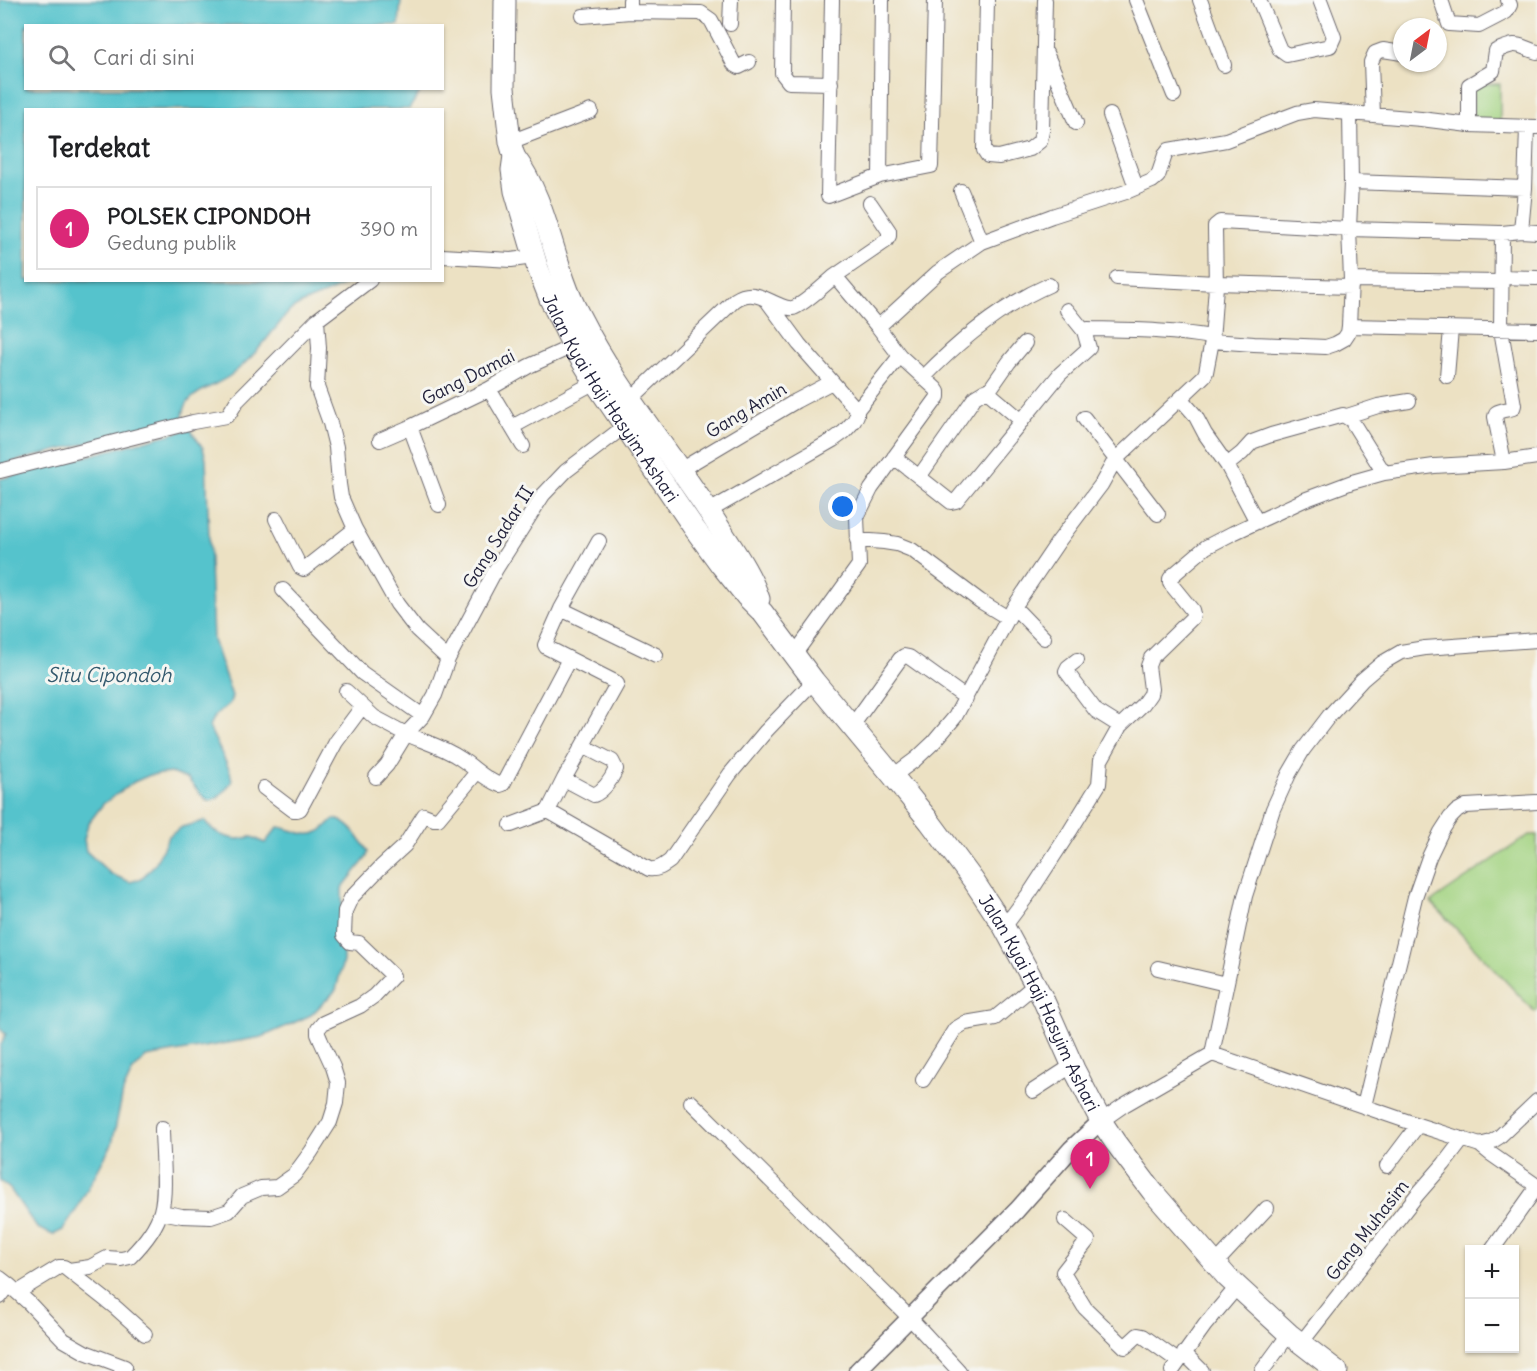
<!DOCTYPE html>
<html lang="id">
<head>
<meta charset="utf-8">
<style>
	body { margin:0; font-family:Delius,sans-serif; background:#f2f2f2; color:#202124 }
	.controls { position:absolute; right:18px; bottom:18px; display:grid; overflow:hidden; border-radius:0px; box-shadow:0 2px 4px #0004 }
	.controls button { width:54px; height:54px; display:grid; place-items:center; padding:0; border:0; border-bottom:2px solid #e0e0e0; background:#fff; color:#202124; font:30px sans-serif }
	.compass { position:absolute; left:1393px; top:18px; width:54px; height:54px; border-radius:50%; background:#fff; box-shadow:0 2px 4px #0004; rotate:32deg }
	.you { position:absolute; left:843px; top:507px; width:21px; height:21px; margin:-15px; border:4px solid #fff; border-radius:50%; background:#1a73e8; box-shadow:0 0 0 9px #1a73e833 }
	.badge { display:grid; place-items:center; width:39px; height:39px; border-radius:50%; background:#db2777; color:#fff; font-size:20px; font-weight:700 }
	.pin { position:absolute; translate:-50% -50px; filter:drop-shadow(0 2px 3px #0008) }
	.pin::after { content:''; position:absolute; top:32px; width:21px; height:18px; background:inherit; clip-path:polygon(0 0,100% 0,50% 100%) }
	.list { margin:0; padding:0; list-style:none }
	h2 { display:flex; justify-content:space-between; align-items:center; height:78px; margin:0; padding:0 24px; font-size:26px }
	h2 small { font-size:20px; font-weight:400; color:#757577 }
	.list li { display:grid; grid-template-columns:39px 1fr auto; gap:18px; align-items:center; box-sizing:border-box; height:84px; margin:0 12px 12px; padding:0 12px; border:2px solid #e0e0e0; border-radius:0px }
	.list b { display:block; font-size:22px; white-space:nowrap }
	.list p { margin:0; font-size:20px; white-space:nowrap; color:#757577 }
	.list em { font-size:20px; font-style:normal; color:#757577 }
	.icon { flex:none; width:33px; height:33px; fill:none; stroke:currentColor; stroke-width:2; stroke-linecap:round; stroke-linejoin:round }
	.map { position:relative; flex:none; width:1537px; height:1371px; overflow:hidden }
	.search { position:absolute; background:#fff; box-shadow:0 2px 4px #0004; left:24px; top:24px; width:420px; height:66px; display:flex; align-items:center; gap:15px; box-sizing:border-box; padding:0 21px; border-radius:0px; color:#757577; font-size:22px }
	.panel { position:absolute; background:#fff; box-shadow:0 2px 4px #0004; left:24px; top:108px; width:420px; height:174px; border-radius:0px }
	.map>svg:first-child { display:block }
</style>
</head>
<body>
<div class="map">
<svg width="1537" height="1371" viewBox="0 0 1537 1371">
	<rect width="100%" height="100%" fill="#f6f6f2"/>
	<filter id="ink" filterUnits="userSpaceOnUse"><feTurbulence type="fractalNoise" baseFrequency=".0167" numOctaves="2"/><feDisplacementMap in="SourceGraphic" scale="12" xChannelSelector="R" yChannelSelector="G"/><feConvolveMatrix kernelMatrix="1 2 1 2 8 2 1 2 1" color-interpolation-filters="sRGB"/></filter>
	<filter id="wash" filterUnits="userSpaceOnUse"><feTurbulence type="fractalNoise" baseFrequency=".008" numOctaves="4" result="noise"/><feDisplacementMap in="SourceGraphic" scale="24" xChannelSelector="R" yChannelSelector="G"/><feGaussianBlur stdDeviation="1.35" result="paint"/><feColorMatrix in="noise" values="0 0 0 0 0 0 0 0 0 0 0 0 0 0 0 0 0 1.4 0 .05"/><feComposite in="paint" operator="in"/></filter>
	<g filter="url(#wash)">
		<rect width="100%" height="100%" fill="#ece1c3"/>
		<!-- green -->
		<path fill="#a3d381" stroke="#627a5e" stroke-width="1.5" d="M 1473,84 L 1500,84 L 1500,123 L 1473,123 Z
			M 1529,835 L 1537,835 L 1537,1011 L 1535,1012 L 1431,902 Z"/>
		<!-- water -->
		<path fill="#55c3cc" stroke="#3c7284" stroke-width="1.5" d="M 0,0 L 401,0 L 399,25 L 26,26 L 26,88 L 422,89 L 409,109 L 26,110 L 26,280 L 349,281 C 332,295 308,297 291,310 C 284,316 279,325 273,331 C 261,347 247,363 231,375 C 214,388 182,392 183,419 L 0,465 Z
			M 190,429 L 203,448 L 206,459 L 213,640 L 232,696 L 230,703 L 214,717 L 209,727 L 230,771 L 232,781 C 225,791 219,801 206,800 L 188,779 L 171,773 L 150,775 L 134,782 L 103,804 L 88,824 L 84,839 L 86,851 L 111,874 L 130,882 L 141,879 L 155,864 L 169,836 L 182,827 L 205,821 C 213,832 224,838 238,839 C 242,839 248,837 252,837 C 257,838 260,842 265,843 L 278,827 C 291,828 306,839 318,832 C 324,830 329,823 334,819 C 350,821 359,839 368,851 L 367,857 L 342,888 L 343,961 L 336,990 L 311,1015 L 262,1037 L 146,1057 L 132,1072 L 123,1092 L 112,1144 L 75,1212 L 63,1230 L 53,1235 L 37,1228 L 10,1189 L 0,1181 L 0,1047 L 6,1034 L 0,1029 L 0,479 Z"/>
	</g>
	<g filter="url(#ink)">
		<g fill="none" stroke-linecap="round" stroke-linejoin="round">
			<defs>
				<path id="minor" d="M 630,0 L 630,12 L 701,13 L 711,20 L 734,64 L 739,67 L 749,62
					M 783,0 L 782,73 L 789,82 L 831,83
					M 832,0 L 828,196 L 880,176 L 931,166 L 935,0
					M 987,0 L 984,150 L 988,156 L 999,157 L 1030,149 L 1040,141 L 1042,131 L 1045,0
					M 1136,0 L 1174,95
					M 1200,0 L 1224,65
					M 1259,0 L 1280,50 L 1287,55 L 1330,46 L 1334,37 L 1320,0
					M 1441,0 L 1449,24 L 1479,26 L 1506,12 L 1510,5 L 1508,0
					M 583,16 L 630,12
					M 730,24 L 731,0
					M 1046,53 L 1076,123
					M 1110,115 L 1136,187
					M 1373,115 L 1371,62 L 1375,53 L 1383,50 L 1402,53
					M 1469,125 L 1469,85 L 1493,71 L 1496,51 C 1520,41 1515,45 1537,52
					M 510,142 L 591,111
					M 880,176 L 882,0
					M 1351,182 L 1525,188
					M 961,191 L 982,242
					M 1521,231 L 1525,188 L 1527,128
					M 1502,233 L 1501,330 L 1514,405 L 1513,408 C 1507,410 1501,410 1496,413 L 1495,417 L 1504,462
					M 442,256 L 511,260 L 534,257
					M 835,276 L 886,241 L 889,236 L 889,231 L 870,203
					M 1501,277 L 1537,278
					M 1117,278 L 1216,283 L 1351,287
					M 1351,280 L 1501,282
					M 768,302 L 799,344 L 857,410
					M 317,320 L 319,348 L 317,387 L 330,423 L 336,447 L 339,484 L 341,497 L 355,529
					M 1349,326 L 1537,330
					M 1084,331 L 1088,329 C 1129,330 1171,330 1212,337
					M 1212,341 L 1254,344 L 1326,347 L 1335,344 L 1344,339 L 1348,333 L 1349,326 L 1351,280 L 1349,229 L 1351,182 L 1350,113
					M 1447,376 L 1451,329
					M 924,377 C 960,340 1001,306 1049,285
					M 489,389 L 523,446
					M 988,392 L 1022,421
					M 631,399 L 735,300 C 752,289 762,298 779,305 C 784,307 788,309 793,308 C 805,304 825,284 835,276 L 878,327 L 938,272 L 982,242 L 1052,216 L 1126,192 L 1152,181 L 1158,176 L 1165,155 L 1169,150 L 1226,140 L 1297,113 L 1314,110 L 1421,119 L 1469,125 L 1537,127
					M 1181,399 L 1195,415 L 1205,434 L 1227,465 L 1257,522
					M 1347,416 L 1378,406 L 1409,401
					M 1084,418 L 1158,514
					M 410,427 L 439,505
					M 512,427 L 595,382
					M 380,440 L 410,427 L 489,389 L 529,366 L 573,346
					M 894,457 L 951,502 L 956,501 L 1060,374 L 1089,348 L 1084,331 L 1067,310
					M 1227,465 L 1242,453 L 1252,442 L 1271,435 L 1343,415 L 1351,420 L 1384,473
					M 680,470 L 796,401 L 832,382
					M 0,471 L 193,422 L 226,416 L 229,414 L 237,401 L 317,320 L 370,280
					M 919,477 L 975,397 L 985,391 L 988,392 L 1009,362 L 1025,343
					M 709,511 L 833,440 L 844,432 L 854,421 L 857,415 L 857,410 L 900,356
					M 276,519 L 300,567 L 304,569 L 355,529 L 397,604 L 417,630 L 448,659
					M 857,540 L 884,542 L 897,544 L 912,550 L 980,601 L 1008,618
					M 283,590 L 362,673 L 423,716
					M 1014,607 L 1044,638
					M 561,609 L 656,655
					M 794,655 L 859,565 L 857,517 L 871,489 L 938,397 L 938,392 L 936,389 L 900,356 L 878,327
					M 1077,660 L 1068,667 L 1066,671 L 1096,711 L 1120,726
					M 346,691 L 374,717 L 406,734 L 423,716 L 435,695 L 448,659 L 496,569 L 543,495 L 566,471 L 625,426
					M 852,726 L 900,659 L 904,656 L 909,657 L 966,698
					M 893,776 L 916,759 L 934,742 L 955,717 L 1014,607 L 1058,542 L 1101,485 L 1115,460 L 1204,376 L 1206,372 L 1212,341 L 1216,286 L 1215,229 L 1215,226 L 1220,222 L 1349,229 L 1502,233 L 1521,231 L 1537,232
					M 376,777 L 387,765 L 406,734 C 425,742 444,747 461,759 C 475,768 484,779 500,785 L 503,784 L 569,659
					M 564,779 L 594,795 C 605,790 611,780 616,769 L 612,761 L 583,746
					M 264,788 L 293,810 L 297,810 L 300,809 L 336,742 L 362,707
					M 548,811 L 649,869 C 658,870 663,866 670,861 L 730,774 L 766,731 L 814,681
					M 511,825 L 548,811 L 564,779 L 617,684 L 615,682 L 546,647 L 545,645 L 561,609 L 599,541
					M 1004,927 L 1031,891 L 1070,831 L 1099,784 L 1101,760 L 1120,726 L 1143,704 L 1150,694 L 1151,689 L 1148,666 L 1151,658 L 1192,618 L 1193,614 L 1192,610 L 1170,583 L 1170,579 L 1172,576 L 1206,547 L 1233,533 L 1304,500 L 1352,482 L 1384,473 L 1434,466 L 1504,462 L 1537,457
					M 1158,968 L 1226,984
					M 1212,1054 L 1418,1125 L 1480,1145 L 1491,1142 L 1499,1137 L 1537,1101
					M 923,1080 L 955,1029 L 965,1023 L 995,1018 L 1035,985
					M 1033,1091 L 1073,1065
					M 691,1102 L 910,1318 L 959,1371
					M 1364,1106 L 1415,897 L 1429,857 L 1441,832 L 1450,818 L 1457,811 L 1466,806 L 1537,802
					M 1101,1121 L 1124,1105 L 1212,1054 L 1245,896 L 1273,809 L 1289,774 L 1303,750 L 1329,716 L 1362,680 L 1382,663 L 1401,652 L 1425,648 L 1537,640
					M 1480,1145 L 1491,1154 L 1537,1186
					M 1387,1166 L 1418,1125
					M 161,1212 L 182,1216 L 211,1217 L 229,1211 L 242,1196 L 261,1188 L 277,1187 L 294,1175 L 311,1152 L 330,1122 L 336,1103 L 338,1083 L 333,1067 L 321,1041 L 318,1034 L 318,1029 L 323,1023 L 360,1006 L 374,996 L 393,976 L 359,943 L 350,942 L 344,935 L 345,911 L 351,898 L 381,867 L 405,845 L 424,815 L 434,819 L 438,819 L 477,772
					M 1065,1220 L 1088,1240 L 1063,1272 L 1085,1308 L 1125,1347 L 1138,1335 L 1143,1336 L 1178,1361
					M 1492,1250 L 1537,1187
					M 1215,1264 L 1267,1208
					M 69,1270 L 90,1267 L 107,1258 L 121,1259 L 130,1257 C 142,1245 156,1229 161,1211 C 167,1191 162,1150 162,1128
					M 0,1278 L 9,1285 L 0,1297
					M 9,1285 L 29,1303 L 64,1340 L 85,1352 L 125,1367 L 121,1371
					M 18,1292 L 59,1267 L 64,1267 L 116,1308 L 145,1334
					M 1301,1343 L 1417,1195 L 1444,1164 L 1463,1139
					M 1184,1353 L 1202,1371
					M 1172,1371 L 1205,1325 L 1237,1287
					M 1262,1371 L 1289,1334"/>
				<path id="tertiary" d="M 857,1371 L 1017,1210 L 1071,1149 L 1101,1121"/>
				<g id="primary">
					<path id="s1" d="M 505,0 L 504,88 L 510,142 L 514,156 L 512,170 L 515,191 L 537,266 L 550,299 L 573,346 L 595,382 L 694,528 L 721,565 L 746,596 L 763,613 L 814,681 L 893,776 L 930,822 L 973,880 L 1004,927 L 1043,999 L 1074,1069 L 1101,1121 L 1115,1142 L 1152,1191 L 1227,1277 L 1289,1334 L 1337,1371"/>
					<path d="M 514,156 C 549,203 552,264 579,315 C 617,390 672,454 717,524 C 732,548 750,572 759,599"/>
				</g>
			</defs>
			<!-- minor casing -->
			<use href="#minor" stroke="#69656b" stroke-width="16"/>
			<!-- tertiary casing -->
			<use href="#tertiary" stroke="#69656b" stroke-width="19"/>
			<!-- primary casing -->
			<use href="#primary" stroke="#69656b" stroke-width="23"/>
			<!-- minor -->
			<use href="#minor" stroke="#fff" stroke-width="14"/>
			<!-- tertiary -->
			<use href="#tertiary" stroke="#fff" stroke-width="16"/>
			<!-- primary -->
			<use href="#primary" stroke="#fff" stroke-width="21"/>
		</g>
	</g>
	<g text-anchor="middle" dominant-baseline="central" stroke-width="6" stroke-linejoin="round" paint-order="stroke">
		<!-- street labels -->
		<g font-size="18" fill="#22223b" stroke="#f6f6f2">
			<text transform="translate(468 377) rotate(-27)">Gang Damai</text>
			<text stroke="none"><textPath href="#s1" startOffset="422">Jalan Kyai Haji Hasyim Ashari</textPath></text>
			<text transform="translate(746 410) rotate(-31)">Gang Amin</text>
			<text transform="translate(498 537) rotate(-58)">Gang Sadar II</text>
			<text stroke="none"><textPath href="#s1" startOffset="1166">Jalan Kyai Haji Hasyim Ashari</textPath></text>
			<text transform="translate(1367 1230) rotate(-52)">Gang Muhasim</text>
		</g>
		<!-- water labels -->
		<g font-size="20" font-style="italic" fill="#345a6e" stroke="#f6f6f2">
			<text x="109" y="674">Situ Cipondoh</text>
		</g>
	</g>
</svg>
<div class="controls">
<button>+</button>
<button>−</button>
</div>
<svg class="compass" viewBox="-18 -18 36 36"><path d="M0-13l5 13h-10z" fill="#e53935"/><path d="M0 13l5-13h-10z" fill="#757577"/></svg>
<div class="you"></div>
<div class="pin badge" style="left:1090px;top:1189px">1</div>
<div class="search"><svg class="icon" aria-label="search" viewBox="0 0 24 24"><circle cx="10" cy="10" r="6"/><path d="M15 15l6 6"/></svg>Cari di sini</div>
<section class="panel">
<h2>Terdekat<small></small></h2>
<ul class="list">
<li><span class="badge">1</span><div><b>POLSEK CIPONDOH</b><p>Gedung publik</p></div><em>390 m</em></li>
</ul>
</section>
</div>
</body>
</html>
